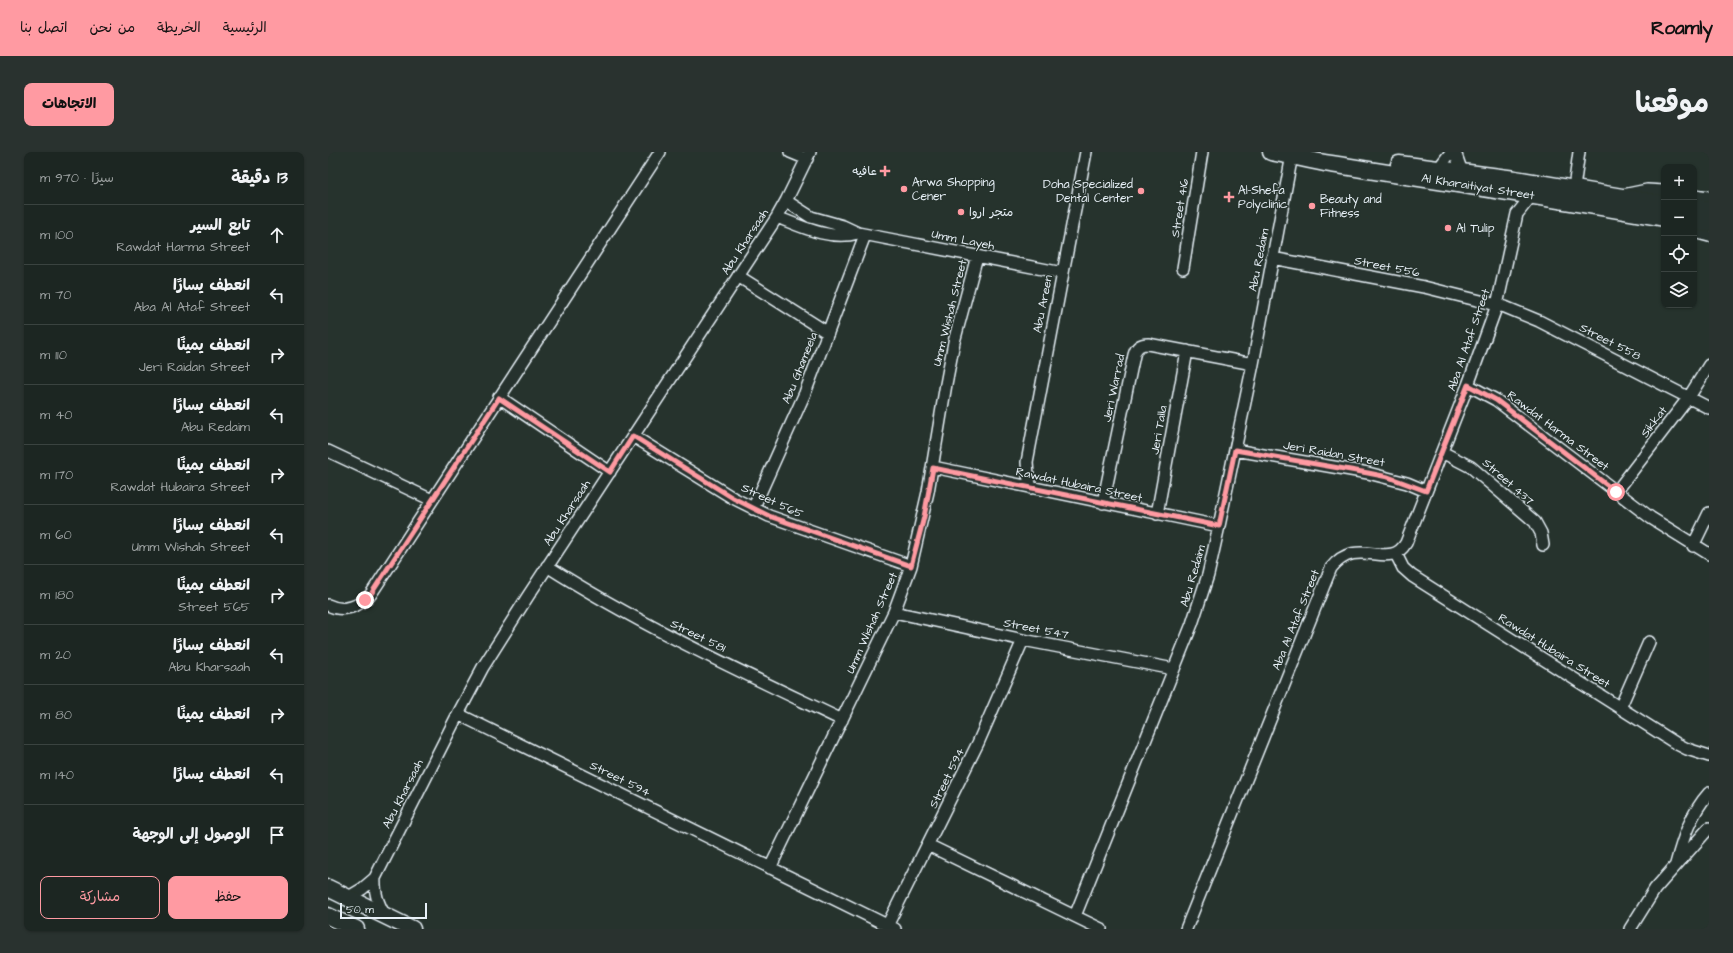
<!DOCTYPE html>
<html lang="ar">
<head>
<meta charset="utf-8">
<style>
	body { margin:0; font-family:"Architects Daughter","Playpen Sans Arabic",sans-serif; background:#29322f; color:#f1f3f6; direction:rtl }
	.controls { position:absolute; right:12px; top:12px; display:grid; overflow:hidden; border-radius:8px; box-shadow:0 1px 3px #0004 }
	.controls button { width:36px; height:36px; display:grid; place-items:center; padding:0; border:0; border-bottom:1px solid #3a4340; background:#1c2622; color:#f1f3f6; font:20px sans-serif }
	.scale { position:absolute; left:12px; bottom:10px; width:87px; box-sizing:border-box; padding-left:4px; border:2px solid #e8f1f8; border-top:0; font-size:11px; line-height:14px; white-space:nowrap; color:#e8f1f8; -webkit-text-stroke:3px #26332d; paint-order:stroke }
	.stop { position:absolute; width:12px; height:12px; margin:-9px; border:3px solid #ff9aa2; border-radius:50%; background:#fff }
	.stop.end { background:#ff9aa2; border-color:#fff; box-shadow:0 1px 4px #0008 }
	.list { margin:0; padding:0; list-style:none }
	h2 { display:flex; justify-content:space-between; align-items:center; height:52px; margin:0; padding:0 16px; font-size:17px }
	h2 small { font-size:13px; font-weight:400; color:#a0a5a5 }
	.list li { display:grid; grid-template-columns:26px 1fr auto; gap:12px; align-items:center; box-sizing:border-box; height:60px; padding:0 16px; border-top:1px solid #3a4340 }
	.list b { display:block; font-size:15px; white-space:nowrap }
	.list p { margin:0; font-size:13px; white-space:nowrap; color:#a0a5a5 }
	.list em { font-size:13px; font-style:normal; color:#a0a5a5 }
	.actions { display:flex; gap:8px; padding:12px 16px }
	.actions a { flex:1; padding:9px 0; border:1px solid #ff9aa2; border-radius:8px; text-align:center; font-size:14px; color:#ff9aa2 }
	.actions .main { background:#ff9aa2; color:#111 }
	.icon { flex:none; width:22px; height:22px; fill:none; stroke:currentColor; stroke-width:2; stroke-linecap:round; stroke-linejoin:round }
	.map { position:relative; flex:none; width:1381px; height:777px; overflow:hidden; direction:ltr; border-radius:8px }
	header { display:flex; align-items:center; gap:24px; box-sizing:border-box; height:56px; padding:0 20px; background:#ff9aa2; color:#111 }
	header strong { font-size:19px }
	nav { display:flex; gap:22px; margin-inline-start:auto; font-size:14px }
	.intro { display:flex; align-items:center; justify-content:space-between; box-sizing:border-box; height:96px; padding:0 24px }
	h1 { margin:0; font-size:28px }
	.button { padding:10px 18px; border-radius:8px; background:#ff9aa2; color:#111; font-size:14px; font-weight:700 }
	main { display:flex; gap:24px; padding:0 24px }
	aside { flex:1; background:#1c2622; border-radius:8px; box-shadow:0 1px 3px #0004 }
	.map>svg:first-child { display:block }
</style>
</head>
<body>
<header>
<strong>Roamly</strong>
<nav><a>الرئيسية</a><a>الخريطة</a><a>من نحن</a><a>اتصل بنا</a></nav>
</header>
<div class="intro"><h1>موقعنا</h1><a class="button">الاتجاهات</a></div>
<main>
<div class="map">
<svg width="1381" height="777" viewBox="0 0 1381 777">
	<rect width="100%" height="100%" fill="#26332d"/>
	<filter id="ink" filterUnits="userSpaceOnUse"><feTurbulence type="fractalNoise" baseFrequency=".025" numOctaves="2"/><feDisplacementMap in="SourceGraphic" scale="8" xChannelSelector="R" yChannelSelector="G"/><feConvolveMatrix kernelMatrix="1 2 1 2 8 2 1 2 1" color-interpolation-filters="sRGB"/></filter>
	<g filter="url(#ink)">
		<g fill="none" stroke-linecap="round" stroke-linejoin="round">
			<defs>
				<path id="street" d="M 462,0 L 479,7
					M 1127,0 L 1134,20
					M 1110,17 L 1123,0
					M 1245,43 L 1251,0
					M 1295,43 L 1319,38 L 1336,39
					M 1366,43 L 1381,45
					M 458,49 L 483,65 L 515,74 L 530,81 L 735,121
					M 449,65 C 474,75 503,89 530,81
					M 1366,80 L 1381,84
					M 944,106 L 1096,135 L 1177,155 L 1211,169 L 1381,256
					M 855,116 L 874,0
					M 410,124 L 500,181
					M 1140,233 L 1168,248 L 1323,366 L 1381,402
					M 171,245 L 282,320
					M 305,284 L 405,346 L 441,364 L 583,414
					M 907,298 L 1040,321 L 1079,331 L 1098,339
					M 0,299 L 104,348
					M 1114,300 L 1143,315 L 1207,370 L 1213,381 L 1215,393
					M 605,315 L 891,374
					M 703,336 L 700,323 L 699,310 L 758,0
					M 1288,340 L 1361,245 L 1381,213
					M 775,351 L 806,203 C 808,195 812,192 820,192 L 925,212
					M 425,357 L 477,241 L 537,83
					M 829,362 L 859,199
					M 1365,394 L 1381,361
					M 1068,402 L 1075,416 L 1084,424 L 1349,592 L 1359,597 L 1381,604
					M 219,414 C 313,474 414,520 514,568
					M 0,453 C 16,461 32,454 43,442 L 332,0
					M 566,460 L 695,488 L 846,517
					M 1292,556 L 1321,490
					M 130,562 L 567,777
					M 600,693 L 773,777
					M 1348,712 C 1355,686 1363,661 1381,641
					M 442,716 L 566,460 L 583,414 L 600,340 L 618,232 L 626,190 L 649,104
					M 47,726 C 46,741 50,751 57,764
					M 19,746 L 34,737 L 47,726 L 130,562 L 155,515 L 200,444 L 449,65 L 458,49 L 482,0
					M 747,764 L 864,472 L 880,423 L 891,374 L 925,212 L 964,3
					M 559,774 L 650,591 L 695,488
					M 858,777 L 1003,416 C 1030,382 1061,420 1078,391 L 1140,233 L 1169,153 L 1189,62 L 1204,43
					M 1302,777 L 1327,737 L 1381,676"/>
				<path id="secondary" d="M 943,0 C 963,3 983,9 1003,12 C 1114,30 1225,46 1336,66
					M 1071,12 L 1187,27 L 1336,52
					M 1366,56 L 1381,58
					M 1366,70 L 1381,72
					M 0,736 L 84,777
					M 0,764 L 28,777"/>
			</defs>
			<!-- street casing -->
			<use href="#street" stroke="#e8f1f8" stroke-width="14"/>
			<!-- secondary casing -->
			<use href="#secondary" stroke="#e8f1f8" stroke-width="19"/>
			<!-- street -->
			<use href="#street" stroke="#26332d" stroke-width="11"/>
			<!-- secondary -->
			<use href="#secondary" stroke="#26332d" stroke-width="16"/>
		</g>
	</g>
	<g fill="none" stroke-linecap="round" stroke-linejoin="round" filter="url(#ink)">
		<!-- route -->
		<path stroke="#ff9aa2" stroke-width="5" d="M 37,448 L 43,442 L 171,246 L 282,320 L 305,284 L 405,346 L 441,364 L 583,414 L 596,365 L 605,316 L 891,374 L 907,298 L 1040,321 L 1060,325 L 1098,339 L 1140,233 L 1168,248 L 1288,340"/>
	</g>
	<!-- markers -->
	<g fill="#ff9aa2" stroke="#26332d" stroke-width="1.5">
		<path d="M555 13h4v4h4v4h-4v4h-4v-4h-4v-4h4z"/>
		<circle cx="576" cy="37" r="4"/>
		<circle cx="813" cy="39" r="4"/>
		<path d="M899 39h4v4h4v4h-4v4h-4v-4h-4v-4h4z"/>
		<circle cx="984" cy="54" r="4"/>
		<circle cx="633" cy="60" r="4"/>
		<circle cx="1120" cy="76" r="4"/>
	</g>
	<g text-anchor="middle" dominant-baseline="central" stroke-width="3" stroke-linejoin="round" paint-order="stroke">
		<!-- poi labels -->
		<g font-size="12" fill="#e8f1f8" stroke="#26332d" text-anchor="start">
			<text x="549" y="19" text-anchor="end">عافيه</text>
			<text x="584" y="30">Arwa Shopping<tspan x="584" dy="14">Cener</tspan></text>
			<text x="805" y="32" text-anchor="end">Doha Specialized<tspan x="805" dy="14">Dental Center</tspan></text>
			<text x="910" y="38">Al-Shefa<tspan x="910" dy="14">Polyclinic</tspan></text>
			<text x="992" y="47">Beauty and<tspan x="992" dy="14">Fitness</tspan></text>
			<text x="641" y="60">متجر اروا</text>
			<text x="1128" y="76">Al Tulip</text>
		</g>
		<!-- street labels -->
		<g font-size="12" fill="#e8f1f8" stroke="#26332d">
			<text transform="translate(1150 35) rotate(9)">Al Kharaitiyat Street</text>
			<text transform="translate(852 56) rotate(-81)">Street 416</text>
			<text transform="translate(635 88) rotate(11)">Umm Layeh</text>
			<text transform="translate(417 90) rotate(-57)">Abu Kharsaah</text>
			<text transform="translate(931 108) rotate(-79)">Abu Redaim</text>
			<text transform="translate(1059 115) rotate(11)">Street 556</text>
			<text transform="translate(715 152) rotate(-79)">Abu Areen</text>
			<text transform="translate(622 161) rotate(-76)">Umm Wishah Street</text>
			<text transform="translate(1141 188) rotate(-71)">Aba Al Ataf Street</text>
			<text transform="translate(1282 190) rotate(27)">Street 558</text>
			<text transform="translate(472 216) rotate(-68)">Abu Ghameela</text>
			<text transform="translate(786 236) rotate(-78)">Jeri Warrad</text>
			<text transform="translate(1326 270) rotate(-53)">Sikkat</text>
			<text transform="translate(831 278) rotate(-80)">Jeri Talla</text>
			<text transform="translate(1230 279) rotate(37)">Rawdat Harma Street</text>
			<text transform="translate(1006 302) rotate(10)">Jeri Raidan Street</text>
			<text transform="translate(1180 330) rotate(41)">Street 437</text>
			<text transform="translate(751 333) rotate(12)">Rawdat Hubaira Street</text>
			<text transform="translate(444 349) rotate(25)">Street 565</text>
			<text transform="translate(239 361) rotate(-57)">Abu Kharsaah</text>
			<text transform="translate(865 424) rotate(-74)">Abu Redaim</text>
			<text transform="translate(968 468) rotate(-68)">Aba Al Ataf Street</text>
			<text transform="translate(544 471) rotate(-66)">Umm Wishah Street</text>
			<text transform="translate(708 477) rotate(11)">Street 547</text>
			<text transform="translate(370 484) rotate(26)">Street 581</text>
			<text transform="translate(1226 499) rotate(32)">Rawdat Hubaira Street</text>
			<text transform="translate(619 626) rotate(-64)">Street 594</text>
			<text transform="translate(292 627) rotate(26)">Street 594</text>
			<text transform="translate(75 642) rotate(-63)">Abu Kharsaah</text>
		</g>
	</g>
</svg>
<div class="controls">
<button>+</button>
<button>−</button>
<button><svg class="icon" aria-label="locate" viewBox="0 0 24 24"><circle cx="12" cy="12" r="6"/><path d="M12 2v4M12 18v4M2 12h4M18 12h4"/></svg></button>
<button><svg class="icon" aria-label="layers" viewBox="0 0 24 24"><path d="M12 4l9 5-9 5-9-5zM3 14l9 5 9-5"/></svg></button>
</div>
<div class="scale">50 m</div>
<div class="stop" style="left:1288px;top:340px"></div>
<div class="stop end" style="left:37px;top:448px"></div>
</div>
<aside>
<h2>13 دقيقة<small>سيرًا · 970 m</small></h2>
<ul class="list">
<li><svg class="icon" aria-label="ahead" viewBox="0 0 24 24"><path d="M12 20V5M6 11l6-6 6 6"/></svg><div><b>تابع السير</b><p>Rawdat Harma Street</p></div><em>100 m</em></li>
<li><svg class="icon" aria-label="left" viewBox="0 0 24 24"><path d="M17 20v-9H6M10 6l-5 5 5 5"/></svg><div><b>انعطف يسارًا</b><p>Aba Al Ataf Street</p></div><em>70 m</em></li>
<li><svg class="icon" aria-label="right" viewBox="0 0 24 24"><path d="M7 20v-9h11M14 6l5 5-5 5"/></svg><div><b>انعطف يمينًا</b><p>Jeri Raidan Street</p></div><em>110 m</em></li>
<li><svg class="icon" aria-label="left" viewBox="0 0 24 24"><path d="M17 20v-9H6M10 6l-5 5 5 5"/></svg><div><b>انعطف يسارًا</b><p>Abu Redaim</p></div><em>40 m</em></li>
<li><svg class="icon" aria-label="right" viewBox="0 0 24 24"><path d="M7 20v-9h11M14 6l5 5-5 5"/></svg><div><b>انعطف يمينًا</b><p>Rawdat Hubaira Street</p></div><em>170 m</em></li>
<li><svg class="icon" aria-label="left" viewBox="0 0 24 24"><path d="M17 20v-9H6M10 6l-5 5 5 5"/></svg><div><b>انعطف يسارًا</b><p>Umm Wishah Street</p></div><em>60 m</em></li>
<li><svg class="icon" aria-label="right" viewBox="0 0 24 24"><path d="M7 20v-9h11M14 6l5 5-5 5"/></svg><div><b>انعطف يمينًا</b><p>Street 565</p></div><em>180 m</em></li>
<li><svg class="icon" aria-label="left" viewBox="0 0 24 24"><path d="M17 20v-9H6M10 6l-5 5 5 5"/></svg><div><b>انعطف يسارًا</b><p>Abu Kharsaah</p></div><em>20 m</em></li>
<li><svg class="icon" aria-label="right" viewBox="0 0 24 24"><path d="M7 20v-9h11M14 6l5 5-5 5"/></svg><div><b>انعطف يمينًا</b></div><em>80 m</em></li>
<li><svg class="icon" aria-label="left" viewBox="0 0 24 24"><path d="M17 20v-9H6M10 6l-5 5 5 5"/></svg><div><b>انعطف يسارًا</b></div><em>140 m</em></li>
<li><svg class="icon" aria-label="arrive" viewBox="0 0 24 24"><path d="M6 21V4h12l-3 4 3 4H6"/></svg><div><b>الوصول إلى الوجهة</b></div></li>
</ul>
<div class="actions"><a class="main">حفظ</a><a>مشاركة</a></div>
</aside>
</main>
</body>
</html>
